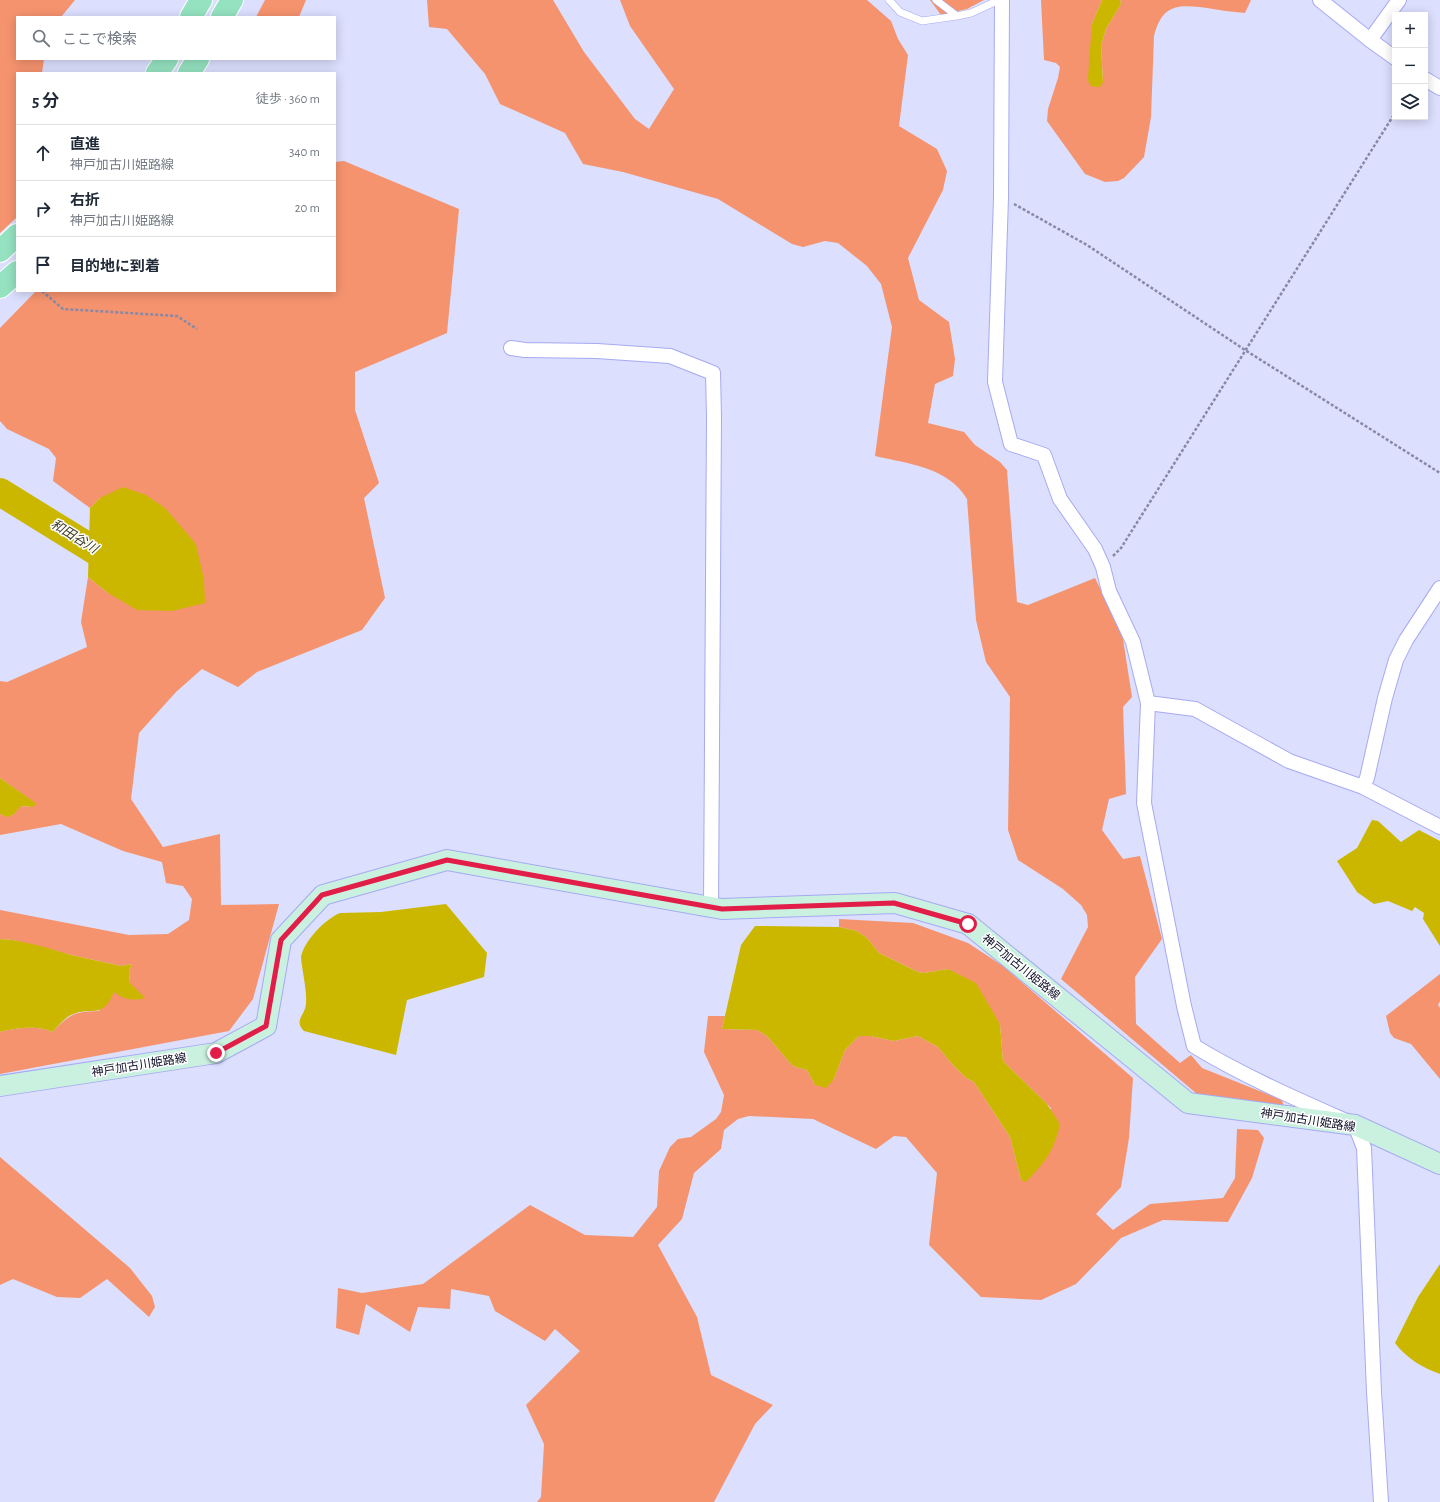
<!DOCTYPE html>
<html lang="ja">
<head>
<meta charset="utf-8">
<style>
	body { margin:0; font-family:"Alegreya Sans","Noto Sans JP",sans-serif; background:#f2f2f3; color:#1f2937 }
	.controls { position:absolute; right:12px; top:12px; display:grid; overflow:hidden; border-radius:0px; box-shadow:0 2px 10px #0003 }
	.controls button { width:36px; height:36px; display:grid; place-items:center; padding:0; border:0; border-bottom:1px solid #e0e1e3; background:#fff; color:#1f2937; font:20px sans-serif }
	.stop { position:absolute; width:12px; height:12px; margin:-9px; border:3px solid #e11d48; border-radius:50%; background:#fff }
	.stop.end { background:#e11d48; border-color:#fff; box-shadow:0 1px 4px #0008 }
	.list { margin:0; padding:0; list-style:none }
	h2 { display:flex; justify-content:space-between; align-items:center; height:52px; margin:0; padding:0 16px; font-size:17px }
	h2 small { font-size:13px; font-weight:400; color:#747a83 }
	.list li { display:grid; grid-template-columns:26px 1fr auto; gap:12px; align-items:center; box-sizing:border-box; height:56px; padding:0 16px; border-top:1px solid #e0e1e3 }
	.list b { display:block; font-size:15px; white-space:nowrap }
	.list p { margin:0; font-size:13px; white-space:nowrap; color:#747a83 }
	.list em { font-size:13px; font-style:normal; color:#747a83 }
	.icon { flex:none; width:22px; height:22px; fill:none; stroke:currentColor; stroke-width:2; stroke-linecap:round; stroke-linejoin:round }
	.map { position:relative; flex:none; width:1440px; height:1502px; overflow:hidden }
	.search { position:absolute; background:#fff; box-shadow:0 2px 10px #0003; left:16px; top:16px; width:320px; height:44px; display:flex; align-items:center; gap:10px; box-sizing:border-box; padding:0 14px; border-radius:0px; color:#747a83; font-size:15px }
	.panel { position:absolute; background:#fff; box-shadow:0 2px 10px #0003; left:16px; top:72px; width:320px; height:220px; border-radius:0px }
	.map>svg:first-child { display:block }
</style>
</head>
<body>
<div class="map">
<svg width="1440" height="1502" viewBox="0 0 1440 1502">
	<rect width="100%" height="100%" fill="#dcdffd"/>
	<!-- forest -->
	<path fill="#f5936e" d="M 0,0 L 75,0 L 61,17 L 17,17 L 17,59 L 44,59 L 42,73 L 17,73 L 17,217 L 0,233 Z
		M 265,0 L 306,0 L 299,17 L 256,17 Z
		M 427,0 L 553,0 L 584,52 L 635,119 L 649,129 L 674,89 L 630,26 L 620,0 L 867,0 L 891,21 L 898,39 L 908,55 L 899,126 L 937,149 L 947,171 L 943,190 L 908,258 L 919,300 L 949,322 L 955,359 L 953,376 L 935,384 L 928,423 L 964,432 L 975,445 L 1000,462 L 1007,470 L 1017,602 L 1028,605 L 1095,578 L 1122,633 L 1132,697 L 1123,707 L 1126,794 L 1109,799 L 1102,830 L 1123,859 L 1140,856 L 1162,939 L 1135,977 L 1136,1024 L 1180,1063 L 1191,1055 L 1202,1068 L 1282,1100 L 1284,1107 L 1197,1094 L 1061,979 L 1088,927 L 1087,915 L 1081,905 L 1063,889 L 1018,860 L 1008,830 L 1010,697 L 986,662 L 976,620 L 967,499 C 948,467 909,464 875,456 L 892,327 L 881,284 L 867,266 L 838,243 L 825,241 L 803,247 L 792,244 L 718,199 L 623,172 L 583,164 L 565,133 L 500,104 L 485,74 L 447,29 L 429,27 Z
		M 930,0 L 984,0 L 967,9 L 941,15 Z
		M 1041,0 L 1102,0 L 1092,24 L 1103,82 L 1101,46 L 1106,29 L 1121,4 L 1120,0 L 1251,0 L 1245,13 C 1232,12 1219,10 1207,8 C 1178,4 1162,4 1154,36 L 1151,117 L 1144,157 L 1124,178 L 1118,181 L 1105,182 L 1085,174 L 1047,121 L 1048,109 L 1058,78 L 1060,67 L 1056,63 L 1044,60 Z
		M 344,161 L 459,209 L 447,333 L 355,372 L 355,410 L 379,483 L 364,498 L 385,598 L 362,630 L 257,672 L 238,687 L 202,669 L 176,692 L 139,733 L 131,799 L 163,847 L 220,834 L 221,905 L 279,904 L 253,999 L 229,1031 L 0,1074 L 0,1032 C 15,1028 39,1025 52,1032 C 71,1014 72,1012 99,1011 L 114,992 L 130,983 L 129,972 L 132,964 L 121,966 L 71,955 L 13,940 L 0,939 L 0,910 L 129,935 L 168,934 L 189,920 L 192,899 L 183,886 L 166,883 L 162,862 L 123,851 L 61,824 L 0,835 L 0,814 C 12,819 13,815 20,806 L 31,807 L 36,804 L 0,778 L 0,681 L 7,682 L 87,647 L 81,622 L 88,577 L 108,593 L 100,498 L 90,508 L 53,481 L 56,458 L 49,449 L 7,429 L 0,421 L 0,328 L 36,291 L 335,291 L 335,162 Z
		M 839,919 L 913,923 L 968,943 L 1003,966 L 1133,1078 L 1129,1138 L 1121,1187 L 1096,1214 L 1113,1230 L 1150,1204 L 1223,1198 L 1235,1178 L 1237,1129 L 1258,1130 L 1264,1138 L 1252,1178 L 1228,1222 L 1163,1220 L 1121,1238 L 1076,1284 L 1041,1300 L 981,1297 L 929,1245 L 937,1173 L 906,1137 L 894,1136 L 876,1149 L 813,1119 L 749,1116 L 738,1119 L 724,1130 L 721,1149 L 694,1173 L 682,1219 L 658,1245 L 697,1317 L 711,1375 L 773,1405 L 755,1424 L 714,1502 L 537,1502 L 541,1497 L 544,1444 L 526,1405 L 580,1351 L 555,1329 L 545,1341 L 495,1311 L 489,1296 L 451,1289 L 450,1309 L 418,1307 L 410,1332 L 366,1304 L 359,1335 L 336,1328 L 338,1288 L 362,1293 L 423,1284 L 530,1205 L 585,1235 L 633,1237 L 657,1207 L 659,1171 L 670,1147 L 678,1139 L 691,1137 L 716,1119 L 721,1112 L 724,1095 L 704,1052 L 708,1016 L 725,1016 L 722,1029 L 757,1030 L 767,1036 L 790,1063 L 795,1067 L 807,1070 L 815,1085 L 834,1079 L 845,1050 L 859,1036 L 870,1036 L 894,1041 L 918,1036 L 938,1047 L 952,1064 L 966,1078 L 974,1082 L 1010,1137 L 1021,1180 L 1051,1108 L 1003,1061 L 1000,1024 L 948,969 L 924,973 L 918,972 L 879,953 L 867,938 L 857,931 L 839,927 Z
		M 1440,974 L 1440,1001 L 1438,1005 L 1440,1008 L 1440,1079 L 1411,1044 L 1394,1038 L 1390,1033 L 1386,1016 Z
		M 0,1157 L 130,1268 L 152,1296 L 155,1307 L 149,1317 L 107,1279 L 80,1298 L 57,1297 L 13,1279 L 0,1285 Z"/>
	<!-- water -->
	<path fill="#ccb700" d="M 1102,0 L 1120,0 L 1121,4 L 1106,29 L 1101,46 L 1103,82 L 1100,87 L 1094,87 L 1089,84 L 1088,78 L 1092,24 Z
		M 123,487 L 146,495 L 165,508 L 196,544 L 204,580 L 205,603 L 172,611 L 137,610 L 108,593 L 88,577 L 90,508 L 100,498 Z
		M 0,778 L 37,804 L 32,807 L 21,806 L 13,815 L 7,817 L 0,814 Z
		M 1372,820 L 1378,821 L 1401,842 L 1419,830 L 1440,841 L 1440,946 L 1423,919 L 1424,913 L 1415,907 L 1412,911 L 1388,901 L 1374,904 L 1357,892 L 1337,861 L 1357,848 Z
		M 446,904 L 487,953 L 484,977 L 407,1000 L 396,1055 L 304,1031 C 293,1020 306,1015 306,1003 C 307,989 302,971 301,957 C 304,941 325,919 340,913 L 381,912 Z
		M 755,926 L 839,927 L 857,931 L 867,938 L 879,953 L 918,972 L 924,973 L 948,969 L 976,983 L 1000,1024 L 1003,1061 L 1047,1104 L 1060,1124 C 1054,1152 1045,1162 1026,1182 L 1021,1180 L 1010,1137 L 974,1082 L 966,1078 L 952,1064 L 938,1047 L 918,1036 L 894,1041 L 870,1036 L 859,1036 L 845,1050 L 834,1079 L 826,1088 L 815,1085 L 807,1070 L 795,1067 L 790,1063 L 767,1036 L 757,1030 L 722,1029 L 741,945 Z
		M 0,939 L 13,940 L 41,946 L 71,955 L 121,966 L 132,964 L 129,972 L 130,983 L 145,998 C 133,1001 124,1000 114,992 C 102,1021 92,1005 71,1015 C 64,1018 58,1027 52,1032 C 39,1025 15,1028 0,1032 Z
		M 1440,1264 L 1440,1374 C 1423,1368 1406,1358 1395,1343 L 1418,1297 Z"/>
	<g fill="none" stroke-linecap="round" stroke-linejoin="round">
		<!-- river -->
		<path stroke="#ccb700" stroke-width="28" d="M 0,492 L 107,558 L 124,562"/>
		<defs>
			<path id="lane" d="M 889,0 L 900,12 L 922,21 L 957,16
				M 936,0 L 957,16 L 971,13 L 999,0"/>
			<path id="street" d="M 1002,0 L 1001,197 L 995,382 L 1011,444 L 1044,455 L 1060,499 L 1095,549 L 1103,567 L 1109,591 L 1133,642 L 1148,703 L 1195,709 L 1289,761 L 1363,787 L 1440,827
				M 1320,0 L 1370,40
				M 1395,58 L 1370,40 L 1399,0
				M 1425,79 L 1440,88
				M 511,348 L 525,350 L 597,351 L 670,356 L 713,373 L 714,417 L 711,907
				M 1148,703 L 1144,803 L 1184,1006 L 1194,1046 C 1245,1077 1301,1101 1355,1125 L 1364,1148 L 1374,1392 L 1381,1502
				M 1363,787 L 1367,778 L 1385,698 L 1396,660 L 1406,640 L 1440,588"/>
			<path id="secondary" d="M 0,1086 L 216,1053 L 266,1026 L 281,940 L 323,895 L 447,860 L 722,909 L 895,903 L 968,924 L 1188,1103 L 1355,1125 L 1440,1164"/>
			<path id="primary" d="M 191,17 L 201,0
				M 222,17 L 232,0
				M 157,73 L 167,59
				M 189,73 L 198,59
				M 0,251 L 17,235
				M 0,287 L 17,272"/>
		</defs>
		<!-- lane casing -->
		<use href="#lane" stroke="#a6aaf2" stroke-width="8"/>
		<!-- street casing -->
		<use href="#street" stroke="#a6aaf2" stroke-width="16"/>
		<!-- secondary casing -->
		<use href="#secondary" stroke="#a6aaf2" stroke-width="22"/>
		<!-- primary casing -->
		<use href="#primary" stroke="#fff" stroke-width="24"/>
		<!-- path -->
		<path stroke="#8889a6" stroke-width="2.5" stroke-dasharray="3 2" stroke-linecap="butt" d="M 1014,204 L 1087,245 L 1245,350 L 1440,473
			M 42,291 L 63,309 L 177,316 L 197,329
			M 1113,556 L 1121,548 L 1395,113"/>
		<!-- lane -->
		<use href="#lane" stroke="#fff" stroke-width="7"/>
		<!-- street -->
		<use href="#street" stroke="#fff" stroke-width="14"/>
		<!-- secondary -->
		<use href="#secondary" stroke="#caf1e0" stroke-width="20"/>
		<!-- primary -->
		<use href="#primary" stroke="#94e2c0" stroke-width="22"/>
	</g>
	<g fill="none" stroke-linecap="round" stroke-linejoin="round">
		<!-- route -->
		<path stroke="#e11d48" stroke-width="5" d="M 216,1053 L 266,1026 L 281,940 L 322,895 L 447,860 L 722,909 L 894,903 L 968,924"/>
	</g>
	<g text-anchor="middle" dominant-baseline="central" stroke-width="3" stroke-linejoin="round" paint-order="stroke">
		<!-- street labels -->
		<g font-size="12" fill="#0f0f29" stroke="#fff">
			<text transform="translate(1021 967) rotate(39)">神戸加古川姫路線</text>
			<text transform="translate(139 1065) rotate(-9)">神戸加古川姫路線</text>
			<text transform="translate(1308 1120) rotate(9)">神戸加古川姫路線</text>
		</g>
		<!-- water labels -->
		<g font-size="13" font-style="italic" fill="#3e3b23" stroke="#fff">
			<text transform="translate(74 537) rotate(32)">和田谷川</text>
		</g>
	</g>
</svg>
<div class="controls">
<button>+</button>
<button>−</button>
<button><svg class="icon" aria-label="layers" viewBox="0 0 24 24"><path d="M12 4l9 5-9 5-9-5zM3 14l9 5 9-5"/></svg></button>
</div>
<div class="stop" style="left:968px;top:924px"></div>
<div class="stop end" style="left:216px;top:1053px"></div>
<div class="search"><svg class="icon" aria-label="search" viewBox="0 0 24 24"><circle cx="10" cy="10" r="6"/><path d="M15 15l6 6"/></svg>ここで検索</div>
<section class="panel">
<h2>5 分<small>徒歩 · 360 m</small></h2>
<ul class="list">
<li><svg class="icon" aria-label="ahead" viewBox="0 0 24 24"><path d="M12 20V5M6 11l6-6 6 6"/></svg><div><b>直進</b><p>神戸加古川姫路線</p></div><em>340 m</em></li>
<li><svg class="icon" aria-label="right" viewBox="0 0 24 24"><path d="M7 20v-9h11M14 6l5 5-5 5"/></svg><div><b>右折</b><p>神戸加古川姫路線</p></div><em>20 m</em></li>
<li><svg class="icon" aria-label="arrive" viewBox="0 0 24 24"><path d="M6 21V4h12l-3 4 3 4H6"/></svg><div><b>目的地に到着</b></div></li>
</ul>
</section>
</div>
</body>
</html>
